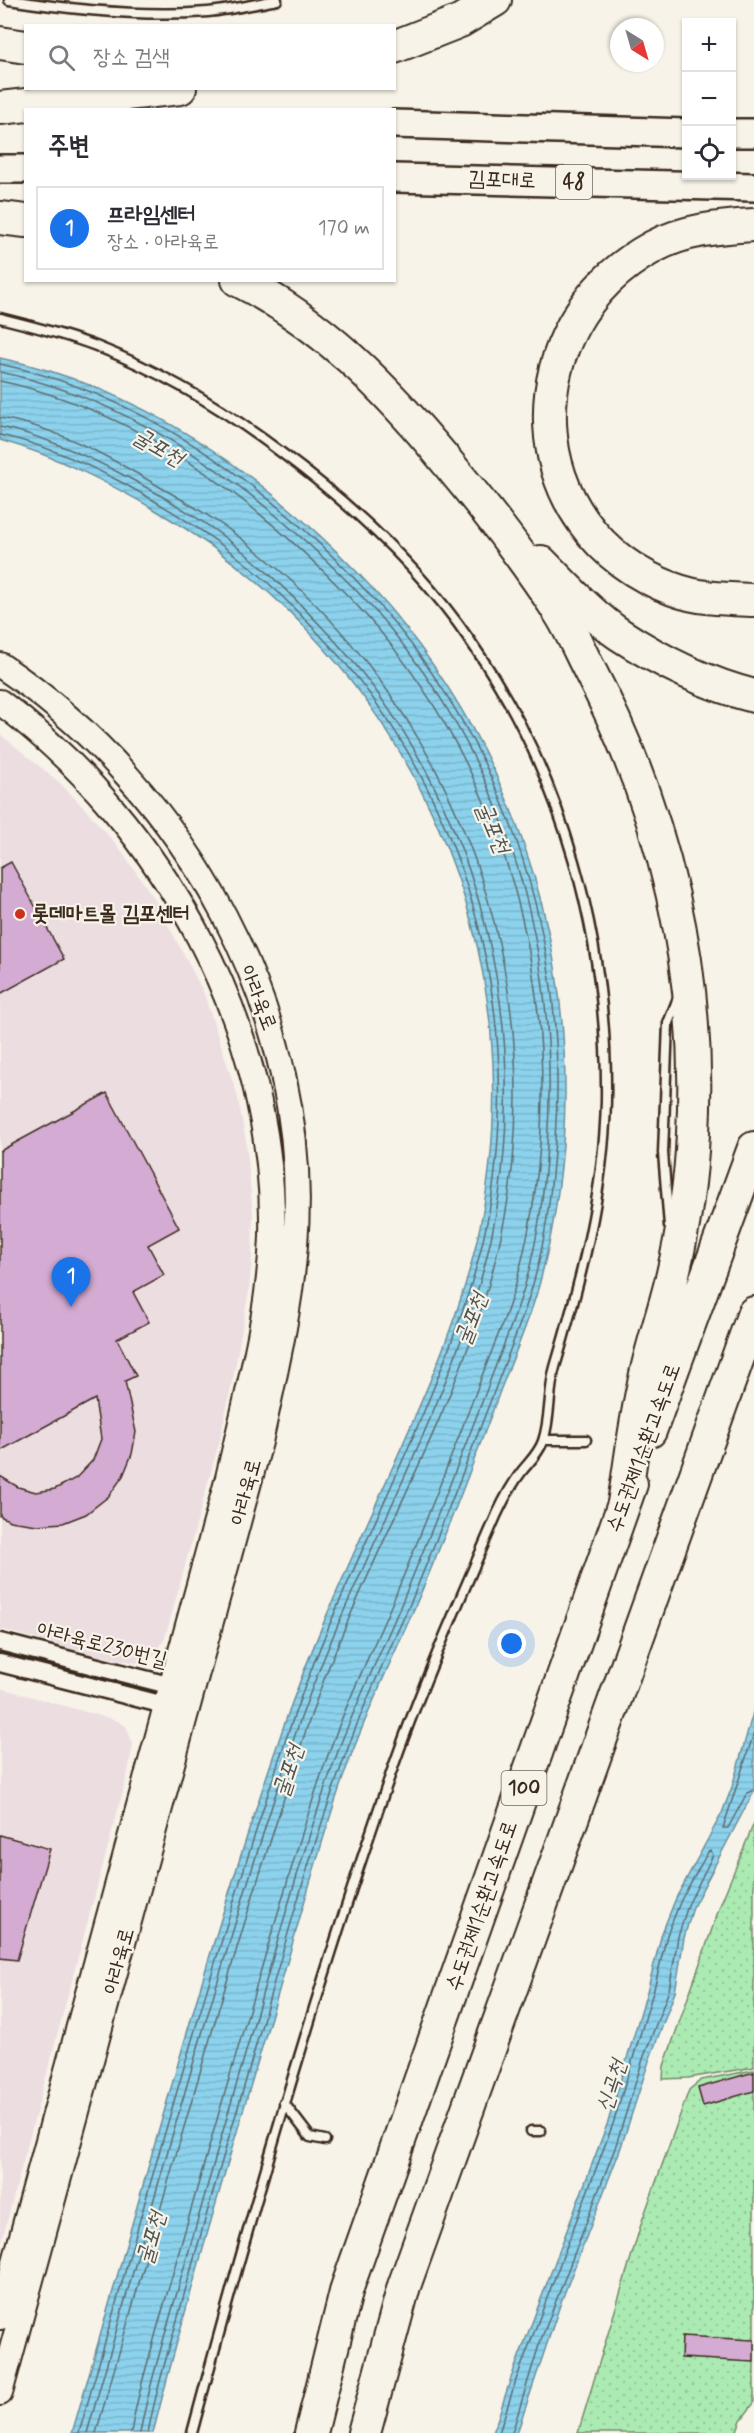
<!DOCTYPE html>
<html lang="ko">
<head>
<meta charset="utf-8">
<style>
	body { margin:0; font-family:Mynerve,"Poor Story",sans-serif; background:#f2f2f3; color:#2b2b33 }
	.controls { position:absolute; right:18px; top:18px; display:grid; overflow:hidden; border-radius:0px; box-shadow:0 2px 4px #0004 }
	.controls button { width:54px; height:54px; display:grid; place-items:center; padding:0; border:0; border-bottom:2px solid #e1e1e2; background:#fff; color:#2b2b33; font:30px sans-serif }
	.compass { position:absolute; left:610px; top:18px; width:54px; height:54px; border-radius:50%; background:#fff; box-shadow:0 2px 4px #0004; rotate:143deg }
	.you { position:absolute; left:512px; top:1644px; width:21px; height:21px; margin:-15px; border:4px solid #fff; border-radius:50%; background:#1a73e8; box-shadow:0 0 0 9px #1a73e833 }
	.badge { display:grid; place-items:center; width:39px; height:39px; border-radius:50%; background:#1a73e8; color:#fff; font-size:20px; font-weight:700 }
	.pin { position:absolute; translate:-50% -50px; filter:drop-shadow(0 2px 3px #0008) }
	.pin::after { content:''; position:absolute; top:32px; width:21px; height:18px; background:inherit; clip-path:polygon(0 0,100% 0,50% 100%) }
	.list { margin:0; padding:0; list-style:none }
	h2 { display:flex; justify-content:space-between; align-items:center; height:78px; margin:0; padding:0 24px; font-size:26px }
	h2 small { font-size:20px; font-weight:400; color:#7c7c81 }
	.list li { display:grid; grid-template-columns:39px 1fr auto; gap:18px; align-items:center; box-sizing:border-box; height:84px; margin:0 12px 12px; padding:0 12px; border:2px solid #e1e1e2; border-radius:0px }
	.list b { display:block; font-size:22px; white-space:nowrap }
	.list p { margin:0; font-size:20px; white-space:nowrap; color:#7c7c81 }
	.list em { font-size:20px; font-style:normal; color:#7c7c81 }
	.icon { flex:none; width:33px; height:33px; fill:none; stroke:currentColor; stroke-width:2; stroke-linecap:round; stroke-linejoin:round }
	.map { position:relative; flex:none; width:754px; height:2433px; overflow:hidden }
	.search { position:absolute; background:#fff; box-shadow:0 2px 4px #0004; left:24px; top:24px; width:372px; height:66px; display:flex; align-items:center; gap:15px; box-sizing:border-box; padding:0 21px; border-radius:0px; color:#7c7c81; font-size:22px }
	.panel { position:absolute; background:#fff; box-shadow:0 2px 4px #0004; left:24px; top:108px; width:372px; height:174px; border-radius:0px }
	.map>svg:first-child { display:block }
</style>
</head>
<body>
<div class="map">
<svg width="754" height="2433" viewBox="0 0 754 2433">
	<defs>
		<pattern id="grass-dots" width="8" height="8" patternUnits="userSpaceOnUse" patternTransform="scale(1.5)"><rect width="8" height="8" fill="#abebb3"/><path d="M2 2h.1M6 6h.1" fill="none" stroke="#94ca9a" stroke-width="1.8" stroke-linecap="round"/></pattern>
		<pattern id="water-rules" width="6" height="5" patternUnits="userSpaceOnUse" patternTransform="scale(1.5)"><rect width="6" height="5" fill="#8cd2ed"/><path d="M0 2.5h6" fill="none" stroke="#7ab4cb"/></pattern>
	</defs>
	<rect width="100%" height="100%" fill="#f7f3e8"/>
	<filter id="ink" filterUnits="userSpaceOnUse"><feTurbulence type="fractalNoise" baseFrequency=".0167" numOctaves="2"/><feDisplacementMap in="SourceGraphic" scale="12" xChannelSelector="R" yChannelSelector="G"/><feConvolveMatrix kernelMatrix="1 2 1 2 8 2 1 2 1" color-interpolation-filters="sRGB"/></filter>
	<g filter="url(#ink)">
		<!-- built -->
		<path fill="#ecdde1" d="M 0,734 L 60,783 L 87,811 L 119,848 L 154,898 L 203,991 L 237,1094 L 246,1141 L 253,1215 L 252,1257 L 249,1290 L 235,1368 L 220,1439 L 165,1638 L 154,1656 L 136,1663 L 94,1655 L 0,1629 Z
			M 0,1688 L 115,1720 L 126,1726 L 133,1744 L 128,1772 L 0,2247 Z"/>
		<!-- grass -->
		<path fill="url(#grass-dots)" stroke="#738a68" stroke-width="1.5" d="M 754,1823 L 754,2067 L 688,2078 L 663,2079 L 664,2066 L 721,1903 Z
			M 754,2070 L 754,2403 L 741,2420 L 736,2433 L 578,2433 L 642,2221 L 689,2090 L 701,2080 Z"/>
		<!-- water -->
		<path fill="url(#water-rules)" stroke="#6c8f9a" stroke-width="1.5" d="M 0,358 C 139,387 260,472 357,572 C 540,762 608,1035 538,1289 C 528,1324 513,1358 500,1391 C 472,1467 443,1542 411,1616 C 388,1668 364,1718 345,1772 C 317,1851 296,1934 272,2014 C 230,2153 189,2292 153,2433 L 72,2433 C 141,2198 203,1960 283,1728 C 314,1638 355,1551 394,1464 C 425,1394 457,1323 475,1249 C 545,958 413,661 157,511 C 107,482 56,456 0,440 Z
			M 754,1709 L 754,1791 L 693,1907 L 684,1938 L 675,1992 L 649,2061 L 620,2150 L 561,2302 L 517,2433 L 493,2433 L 511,2378 L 608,2122 L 648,1988 L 662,1933 L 676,1898 L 722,1813 L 732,1787 Z"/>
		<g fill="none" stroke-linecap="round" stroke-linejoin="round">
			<!-- shore -->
			<path stroke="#5b6d71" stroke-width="1.5" d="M 0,364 C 138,393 259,479 355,579 C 501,730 570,930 555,1140 C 551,1192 546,1244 530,1294 C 521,1324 508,1354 497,1384 C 470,1455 442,1526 413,1597 C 392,1645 369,1691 351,1740 C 307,1856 276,1978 241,2097 C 219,2170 198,2243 178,2317 C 167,2355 155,2394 148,2433
				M 0,372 C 138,401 256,488 353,587 C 499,738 562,938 547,1146 C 544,1194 538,1242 524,1288 C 514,1322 499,1355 487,1389 C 460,1460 432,1530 403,1600 C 383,1648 360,1695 341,1743 C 297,1863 265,1988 229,2110 C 209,2179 189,2248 170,2317 C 159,2355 147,2394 140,2433
				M 0,381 C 137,410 254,498 349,597 C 521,774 582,1046 516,1283 C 507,1317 491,1351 479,1384 C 452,1454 425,1525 396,1594 C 376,1642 353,1688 335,1736 C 311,1799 293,1864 273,1929 C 251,2005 228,2081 206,2157 C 189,2215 173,2272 157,2329 C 148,2363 136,2398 131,2433
				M 0,418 C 57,427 111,458 160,487 C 190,504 221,522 248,544 C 435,690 535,925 513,1161 C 496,1345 391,1505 326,1674 C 301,1739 282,1807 260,1873 C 202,2059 150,2246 96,2433
				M 0,427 C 73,441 188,506 246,554 C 273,576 297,601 321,626 C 486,796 546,1055 480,1282 C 433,1442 344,1586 292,1744 C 217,1972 153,2203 87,2433
				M 0,435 C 77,451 172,507 235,555 C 266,578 292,606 319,634 C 481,802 541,1066 470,1288 C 421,1443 338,1583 287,1736 C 210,1966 146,2200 79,2433
				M 754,1733 L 723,1828 L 728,1828 L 747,1793 L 754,1790
				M 499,2433 L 516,2380 L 613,2124 L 654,1989 L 667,1935 L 681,1900 L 708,1852 L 711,1851 L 713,1855 L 688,1905 L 678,1937 L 669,1990 L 643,2059 L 615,2148 L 539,2345 L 512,2433"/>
		</g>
		<!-- building -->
		<path fill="#d4abd2" stroke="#3b2a1e" stroke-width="1.5" d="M 11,862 L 64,959 L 0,994 L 0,868 Z
			M 107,1093 L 179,1228 L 148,1245 L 164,1275 L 133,1292 L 149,1322 L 117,1339 L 136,1376 L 125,1381 L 136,1432 L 132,1454 L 123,1476 L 109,1496 L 86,1514 L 63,1523 L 37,1525 L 10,1521 L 0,1516 L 0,1476 L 18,1487 L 36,1492 L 55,1489 L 76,1478 L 93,1460 L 101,1439 L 95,1399 L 0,1451 L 0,1151 Z
			M 0,1835 L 50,1849 L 17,1960 L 0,1958 Z
			M 754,2072 L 754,2091 L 703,2106 L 698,2088 Z
			M 682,2336 L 754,2340 L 754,2362 L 681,2358 Z"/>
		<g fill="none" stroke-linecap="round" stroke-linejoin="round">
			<defs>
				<path id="lane" d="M 9,0 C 74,10 143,17 208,12 C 231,10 255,4 277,0
					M 0,318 C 32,326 65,334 96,346 C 162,372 221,407 278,450 C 351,504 420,567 471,642 C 563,774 608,940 606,1100 C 604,1194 581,1279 555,1367 C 548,1391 551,1418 543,1441 C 539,1453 530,1461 522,1471 C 512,1484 504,1499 497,1514 C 459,1601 420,1689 389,1779 C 314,1994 251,2213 192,2433
					M 669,1226 L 663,1153 L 668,1023 L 678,998
					M 544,1440 L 586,1440
					M 284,2103 L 310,2137 L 325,2140
					M 531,2131 L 541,2131"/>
				<path id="street" d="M 0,1642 L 180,1688
					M 0,1663 L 176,1708"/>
				<path id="secondary" d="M 0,665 C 187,790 314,1017 295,1245 C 290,1312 274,1377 260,1442 L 0,2393
					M 0,702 C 164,825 277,1030 272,1237 C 269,1319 246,1398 228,1478 L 0,2317"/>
				<path id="primary" d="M 394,124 L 686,133
					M 732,133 L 754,133
					M 0,169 L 26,169
					M 394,178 L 754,187"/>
				<path id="highway" d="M 0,43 L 26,47
					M 394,47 L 460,21 L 495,0
					M 0,108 L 180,88
					M 0,218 L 26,221
					M 754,225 C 719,227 684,230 653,247 C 509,325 516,531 673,589 C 699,599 727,599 754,600
					M 238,280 C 323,323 387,389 447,462 C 487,510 526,560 560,613 C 571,630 579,650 589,669 C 664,812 702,971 693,1133 C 691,1181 683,1232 672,1278 C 664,1312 652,1345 645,1379 C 635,1420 631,1462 624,1503
					M 541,562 C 565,586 591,615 619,634 C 660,661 707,684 754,696
					M 650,1431 L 754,1148
					M 311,2433 L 347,2288 L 631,1484
					M 364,2433 L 404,2286 L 754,1313"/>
			</defs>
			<!-- lane casing -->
			<use href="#lane" stroke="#3b2a1e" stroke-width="13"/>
			<!-- street casing -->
			<use href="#street" stroke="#3b2a1e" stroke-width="21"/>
			<!-- secondary casing -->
			<use href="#secondary" stroke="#3b2a1e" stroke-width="28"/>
			<!-- primary casing -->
			<use href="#primary" stroke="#3b2a1e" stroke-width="32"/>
			<!-- highway casing -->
			<use href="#highway" stroke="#3b2a1e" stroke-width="36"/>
			<!-- lane -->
			<use href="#lane" stroke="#f7f3e8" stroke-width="8"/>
			<!-- street -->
			<use href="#street" stroke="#f7f3e8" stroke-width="16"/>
			<!-- secondary -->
			<use href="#secondary" stroke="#f7f3e8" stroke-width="24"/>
			<!-- primary -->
			<use href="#primary" stroke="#f7f3e8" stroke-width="27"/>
			<!-- highway -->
			<use href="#highway" stroke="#f7f3e8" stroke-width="32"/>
		</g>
	</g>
	<!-- markers -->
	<circle fill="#c8321e" stroke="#f7f3e8" stroke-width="2" cx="20" cy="914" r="6"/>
	<g text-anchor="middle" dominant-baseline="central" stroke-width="4.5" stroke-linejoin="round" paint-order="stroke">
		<!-- shield labels -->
		<g fill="#f7f3e8" stroke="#73665b" stroke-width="1.5">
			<rect x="556" y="165" width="36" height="34" rx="4.5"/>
			<rect x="501.5" y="1771" width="45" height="34" rx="4.5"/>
		</g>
		<g font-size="20" font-weight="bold" fill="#3b2a1e">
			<text x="574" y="182">48</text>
			<text x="524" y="1788">100</text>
		</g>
		<!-- street labels -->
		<g font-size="21" fill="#3b2a1e" stroke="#f7f3e8">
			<text transform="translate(502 180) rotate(2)">김포대로</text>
			<text transform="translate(258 998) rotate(69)">아라육로</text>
			<text transform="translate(644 1448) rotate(-70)">수도권제1순환고속도로</text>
			<text transform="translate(246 1492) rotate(-75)">아라육로</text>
			<text transform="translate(102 1645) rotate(14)">아라육로230번길</text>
			<text transform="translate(482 1906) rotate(-71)">수도권제1순환고속도로</text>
			<text transform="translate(119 1961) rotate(-75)">아라육로</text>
		</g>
		<!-- poi labels -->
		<g font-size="21" font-weight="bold" fill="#3b2a1e" stroke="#f7f3e8" text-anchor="start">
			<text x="32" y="914">롯데마트몰 김포센터</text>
		</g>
		<!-- water labels -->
		<g font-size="22" font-style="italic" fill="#4f5452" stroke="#f7f3e8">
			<text transform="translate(158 448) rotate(30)">굴포천</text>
			<text transform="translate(492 828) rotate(67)">굴포천</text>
			<text transform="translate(472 1319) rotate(-69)">굴포천</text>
			<text transform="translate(289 1771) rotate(-72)">굴포천</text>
			<text transform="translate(612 2086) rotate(-72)">신곡천</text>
			<text transform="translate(152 2238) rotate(-74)">굴포천</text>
		</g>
	</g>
</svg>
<div class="controls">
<button>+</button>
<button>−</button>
<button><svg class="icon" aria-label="locate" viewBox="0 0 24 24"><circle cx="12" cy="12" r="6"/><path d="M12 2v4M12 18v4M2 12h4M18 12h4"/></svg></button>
</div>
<svg class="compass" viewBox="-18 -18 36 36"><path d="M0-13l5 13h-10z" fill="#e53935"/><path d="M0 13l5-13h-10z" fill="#7c7c81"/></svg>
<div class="you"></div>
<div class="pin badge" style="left:71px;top:1307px">1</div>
<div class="search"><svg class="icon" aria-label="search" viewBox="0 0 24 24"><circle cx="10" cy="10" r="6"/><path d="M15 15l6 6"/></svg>장소 검색</div>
<section class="panel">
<h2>주변<small></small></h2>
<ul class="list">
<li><span class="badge">1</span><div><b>프라임센터</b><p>장소 · 아라육로</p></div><em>170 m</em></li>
</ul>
</section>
</div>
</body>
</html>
